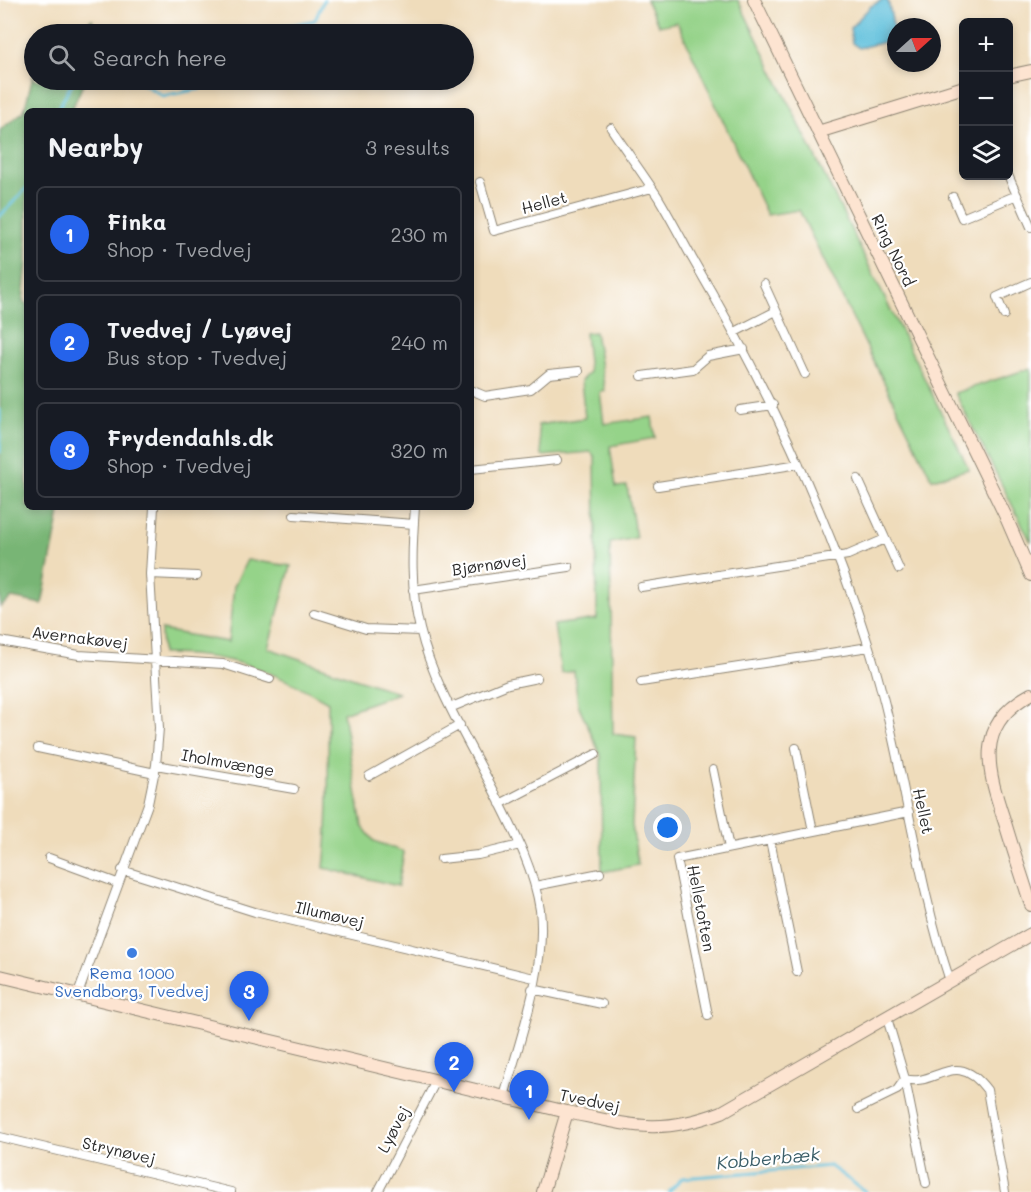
<!DOCTYPE html>
<html lang="en">
<head>
<meta charset="utf-8">
<style>
	body { margin:0; font-family:Mali,sans-serif; background:#242831; color:#f1f3f6 }
	.controls { position:absolute; right:18px; top:18px; display:grid; overflow:hidden; border-radius:9px; box-shadow:0 3px 9px #0003 }
	.controls button { width:54px; height:54px; display:grid; place-items:center; padding:0; border:0; border-bottom:2px solid #363941; background:#171b24; color:#f1f3f6; font:30px sans-serif }
	.compass { position:absolute; left:887px; top:18px; width:54px; height:54px; border-radius:50%; background:#171b24; box-shadow:0 3px 9px #0003; rotate:69deg }
	.you { position:absolute; left:668px; top:828px; width:21px; height:21px; margin:-15px; border:4px solid #fff; border-radius:50%; background:#1a73e8; box-shadow:0 0 0 9px #1a73e833 }
	.badge { display:grid; place-items:center; width:39px; height:39px; border-radius:50%; background:#2563eb; color:#fff; font-size:20px; font-weight:700 }
	.pin { position:absolute; translate:-50% -50px; filter:drop-shadow(0 2px 3px #0008) }
	.pin::after { content:''; position:absolute; top:32px; width:21px; height:18px; background:inherit; clip-path:polygon(0 0,100% 0,50% 100%) }
	.list { margin:0; padding:0; list-style:none }
	h2 { display:flex; justify-content:space-between; align-items:center; height:78px; margin:0; padding:0 24px; font-size:26px }
	h2 small { font-size:20px; font-weight:400; color:#9ea1a6 }
	.list li { display:grid; grid-template-columns:39px 1fr auto; gap:18px; align-items:center; box-sizing:border-box; height:96px; margin:0 12px 12px; padding:0 12px; border:2px solid #363941; border-radius:9px }
	.list b { display:block; font-size:22px; white-space:nowrap }
	.list p { margin:0; font-size:20px; white-space:nowrap; color:#9ea1a6 }
	.list em { font-size:20px; font-style:normal; color:#9ea1a6 }
	.icon { flex:none; width:33px; height:33px; fill:none; stroke:currentColor; stroke-width:2; stroke-linecap:round; stroke-linejoin:round }
	.map { position:relative; flex:none; width:1031px; height:1192px; overflow:hidden }
	.search { position:absolute; background:#171b24; box-shadow:0 3px 9px #0003; left:24px; top:24px; width:450px; height:66px; display:flex; align-items:center; gap:15px; box-sizing:border-box; padding:0 21px; border-radius:33px; color:#9ea1a6; font-size:22px }
	.panel { position:absolute; background:#171b24; box-shadow:0 3px 9px #0003; left:24px; top:108px; width:450px; height:402px; border-radius:9px }
	.map>svg:first-child { display:block }
</style>
</head>
<body>
<div class="map">
<svg width="1031" height="1192" viewBox="0 0 1031 1192">
	<rect width="100%" height="100%" fill="#fff"/>
	<filter id="ink" filterUnits="userSpaceOnUse"><feTurbulence type="fractalNoise" baseFrequency=".0167" numOctaves="2"/><feDisplacementMap in="SourceGraphic" scale="12" xChannelSelector="R" yChannelSelector="G"/><feConvolveMatrix kernelMatrix="1 2 1 2 8 2 1 2 1" color-interpolation-filters="sRGB"/></filter>
	<filter id="wash" filterUnits="userSpaceOnUse"><feTurbulence type="fractalNoise" baseFrequency=".008" numOctaves="4" result="noise"/><feDisplacementMap in="SourceGraphic" scale="24" xChannelSelector="R" yChannelSelector="G"/><feGaussianBlur stdDeviation="1.35" result="paint"/><feColorMatrix in="noise" values="0 0 0 0 0 0 0 0 0 0 0 0 0 0 0 0 0 1.4 0 .05"/><feComposite in="paint" operator="in"/></filter>
	<g filter="url(#wash)">
		<rect width="100%" height="100%" fill="#efdcbb"/>
		<!-- green -->
		<path fill="#95d389" stroke="#607f5a" stroke-width="1.5" d="M 646,0 L 738,0 L 969,469 L 932,479 L 799,210 L 767,215 L 677,22 L 659,26 Z
			M 595,332 L 605,391 L 600,392 L 604,424 L 652,417 L 655,438 L 610,446 L 616,487 L 627,486 L 636,538 L 610,543 L 613,734 L 636,737 L 632,825 L 638,865 L 602,872 L 601,756 L 578,704 L 574,671 L 561,673 L 554,625 L 597,619 L 595,457 L 591,452 L 542,456 L 538,425 L 585,418 L 581,381 L 589,372 L 585,333 Z
			M 1031,368 L 1031,542 L 955,393 Z
			M 247,560 L 291,566 L 268,648 L 398,693 L 343,713 L 362,826 L 374,841 L 404,852 L 398,886 L 324,868 C 330,814 328,757 328,702 C 272,670 228,653 162,654 L 161,630 L 228,642 L 234,586 Z"/>
		<!-- forest -->
		<path fill="#78b575" stroke="#527050" stroke-width="1.5" d="M 92,19 L 97,34 L 75,34 Z
			M 34,72 L 34,80 L 85,80 L 71,111 L 27,111 L 27,261 L 23,302 L 27,304 L 27,507 L 61,507 L 42,604 L 12,598 L 0,607 L 0,130 L 24,111 Z"/>
		<!-- water -->
		<path fill="#5dbfdb" stroke="#447583" stroke-width="1.5" d="M 882,0 L 888,0 L 895,35 L 889,41 L 859,48 L 852,43 L 850,28 L 871,6 Z"/>
		<g fill="none" stroke-linecap="round" stroke-linejoin="round">
			<!-- stream -->
			<path stroke="#5dbfdb" stroke-width="3" d="M 265,34 L 270,30 L 315,20 L 324,0
				M 137,80 L 163,96 L 199,89 L 211,80
				M 57,111 L 74,80
				M 0,216 L 27,188
				M 0,410 L 0,452
				M 669,1192 L 682,1178 L 830,1166 L 866,1192"/>
		</g>
	</g>
	<g filter="url(#ink)">
		<g fill="none" stroke-linecap="round" stroke-linejoin="round">
			<defs>
				<path id="street" d="M 611,128 C 626,151 643,174 658,197 C 670,217 681,238 692,258 C 764,381 826,510 869,647 C 903,756 914,872 950,981
					M 1008,175 L 1031,227
					M 480,182 L 494,231 L 652,188
					M 953,197 L 962,218 L 1017,195
					M 764,284 L 805,374
					M 1004,315 L 997,297 L 1031,282
					M 735,332 L 776,311
					M 642,376 L 693,369 L 708,356 L 744,349
					M 471,390 L 485,396 L 531,389 L 549,374 L 579,371
					M 740,410 L 773,405
					M 471,469 L 557,460
					M 858,479 L 899,569
					M 658,486 L 799,464
					M 415,507 C 412,548 410,589 420,629 C 433,685 470,744 496,795 C 514,831 534,869 540,910 C 547,968 519,1041 504,1097
					M 294,515 L 414,524
					M 150,574 L 197,576
					M 641,587 L 848,555 L 885,539
					M 413,590 L 569,567
					M 314,613 L 366,629 L 420,631
					M 0,641 L 79,655 L 223,664 L 270,679
					M 641,682 L 869,647
					M 452,707 L 508,684 L 537,678
					M 38,748 L 155,773
					M 796,748 L 813,831
					M 156,765 L 294,789
					M 713,770 L 729,848
					M 369,776 L 460,725
					M 500,804 L 596,754
					M 770,840 L 797,972
					M 49,858 L 117,883
					M 441,859 L 478,855 L 520,845
					M 122,870 L 255,912 L 534,978
					M 535,886 L 600,873
					M 532,989 L 602,1004
					M 78,994 L 148,804 L 156,765 L 159,728 L 150,574 L 154,507
					M 708,1015 L 677,859 L 909,812
					M 887,1018 L 905,1079 L 926,1183
					M 858,1109 L 897,1090 L 905,1079 C 935,1088 955,1047 987,1090 L 1005,1192
					M 0,1137 L 231,1192
					M 378,1192 L 436,1081"/>
				<path id="secondary" d="M 754,0 L 1005,515 L 1031,575
					M 1008,76 L 1031,71
					M 818,132 L 964,87
					M 1031,694 C 971,726 989,774 1006,826 C 1014,853 1023,879 1031,905
					M 0,976 L 567,1112 C 630,1125 659,1136 722,1112 L 1031,934
					M 543,1192 L 567,1112"/>
			</defs>
			<!-- street casing -->
			<use href="#street" stroke="#8d8473" stroke-width="10"/>
			<!-- secondary casing -->
			<use href="#secondary" stroke="#8d8473" stroke-width="14"/>
			<!-- street -->
			<use href="#street" stroke="#fff" stroke-width="8"/>
			<!-- secondary -->
			<use href="#secondary" stroke="#fde4d1" stroke-width="12"/>
		</g>
	</g>
	<!-- markers -->
	<circle fill="#3f7fe0" stroke="#fff" stroke-width="2" cx="132" cy="953" r="6"/>
	<g text-anchor="middle" dominant-baseline="central" stroke-width="4.5" stroke-linejoin="round" paint-order="stroke">
		<!-- street labels -->
		<g font-size="16" fill="#2b2b2b" stroke="#fff">
			<text transform="translate(544 202) rotate(-15)">Hellet</text>
			<text transform="translate(894 250) rotate(64)">Ring Nord</text>
			<text transform="translate(489 564) rotate(-8)">Bjørnøvej</text>
			<text transform="translate(80 637) rotate(7)">Avernakøvej</text>
			<text transform="translate(228 762) rotate(10)">Iholmvænge</text>
			<text transform="translate(924 811) rotate(78)">Hellet</text>
			<text transform="translate(702 908) rotate(79)">Helletoften</text>
			<text transform="translate(330 914) rotate(13)">Illumøvej</text>
			<text transform="translate(590 1100) rotate(12)">Tvedvej</text>
			<text transform="translate(393 1129) rotate(-62)">Lyøvej</text>
			<text transform="translate(119 1150) rotate(13)">Strynøvej</text>
		</g>
		<!-- shop labels -->
		<g font-size="16" fill="#366cbe" stroke="#fff">
			<text x="132" y="972">Rema 1000<tspan x="132" dy="18">Svendborg, Tvedvej</tspan></text>
		</g>
		<!-- water labels -->
		<g font-size="18" font-style="italic" fill="#3c5f69" stroke="#fff">
			<text transform="translate(768 1158) rotate(-5)">Kobberbæk</text>
		</g>
	</g>
</svg>
<div class="controls">
<button>+</button>
<button>−</button>
<button><svg class="icon" aria-label="layers" viewBox="0 0 24 24"><path d="M12 4l9 5-9 5-9-5zM3 14l9 5 9-5"/></svg></button>
</div>
<svg class="compass" viewBox="-18 -18 36 36"><path d="M0-13l5 13h-10z" fill="#e53935"/><path d="M0 13l5-13h-10z" fill="#9ea1a6"/></svg>
<div class="you"></div>
<div class="pin badge" style="left:529px;top:1120px">1</div>
<div class="pin badge" style="left:454px;top:1092px">2</div>
<div class="pin badge" style="left:249px;top:1021px">3</div>
<div class="search"><svg class="icon" aria-label="search" viewBox="0 0 24 24"><circle cx="10" cy="10" r="6"/><path d="M15 15l6 6"/></svg>Search here</div>
<section class="panel">
<h2>Nearby<small>3 results</small></h2>
<ul class="list">
<li><span class="badge">1</span><div><b>Finka</b><p>Shop · Tvedvej</p></div><em>230 m</em></li>
<li><span class="badge">2</span><div><b>Tvedvej / Lyøvej</b><p>Bus stop · Tvedvej</p></div><em>240 m</em></li>
<li><span class="badge">3</span><div><b>Frydendahls.dk</b><p>Shop · Tvedvej</p></div><em>320 m</em></li>
</ul>
</section>
</div>
</body>
</html>
